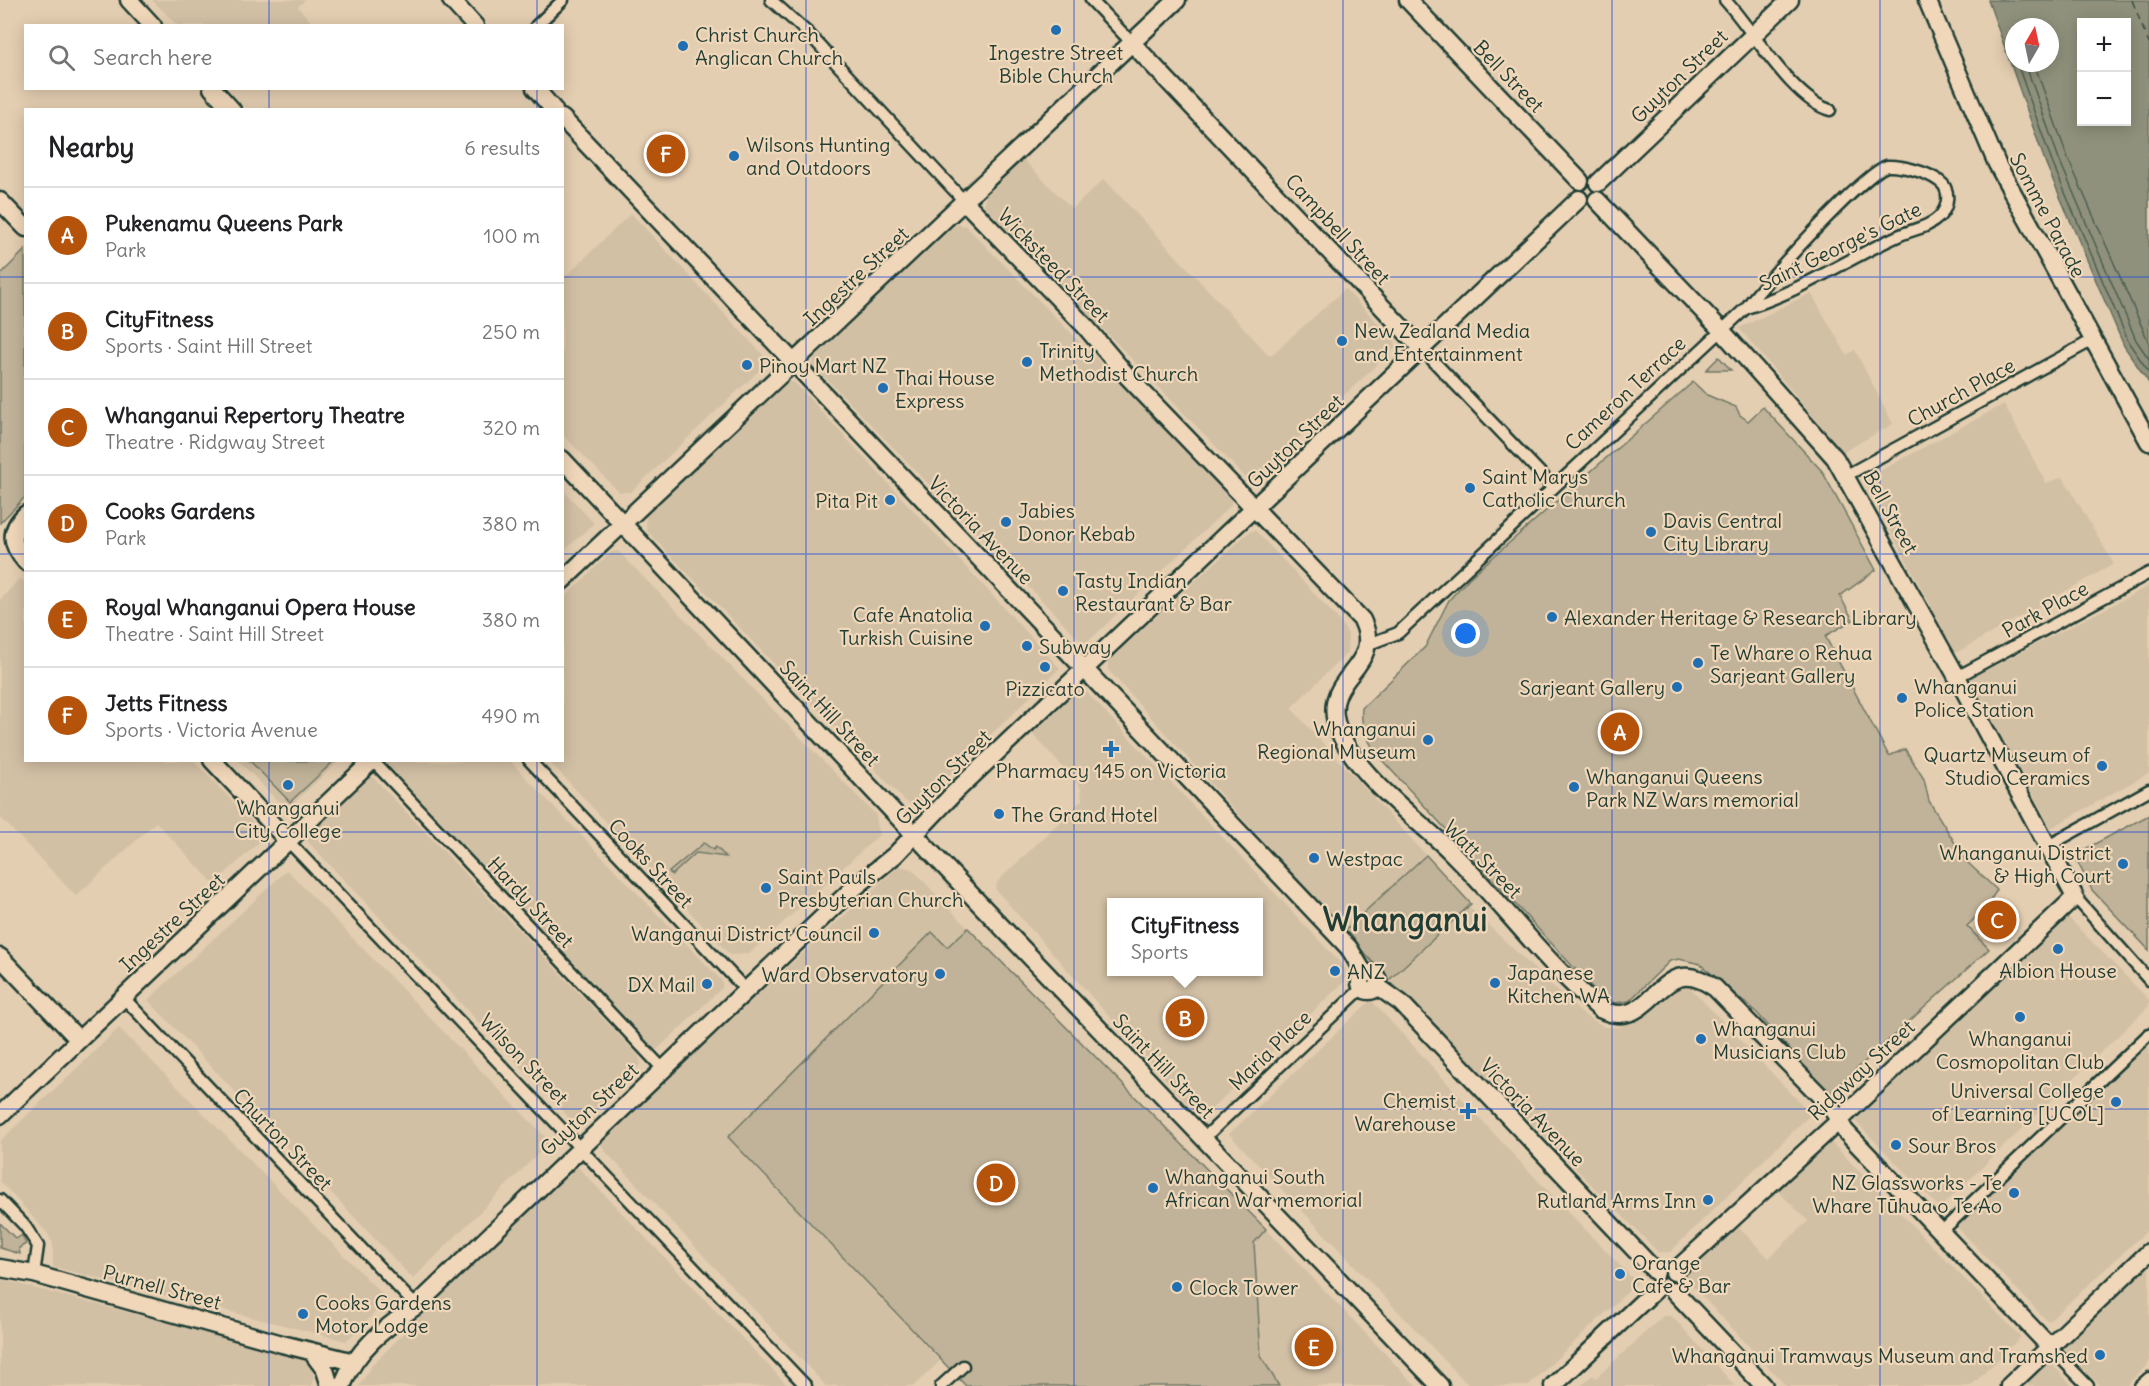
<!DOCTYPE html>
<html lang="en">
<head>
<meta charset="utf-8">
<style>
	body { margin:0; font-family:Delius,sans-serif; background:#f6f6f6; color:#202124 }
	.controls { position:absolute; right:18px; top:18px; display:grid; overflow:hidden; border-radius:0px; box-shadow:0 3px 15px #0003 }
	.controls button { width:54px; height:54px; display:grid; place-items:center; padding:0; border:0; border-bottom:2px solid #e0e0e0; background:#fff; color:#202124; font:30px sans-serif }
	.compass { position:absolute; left:2005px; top:18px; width:54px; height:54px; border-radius:50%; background:#fff; box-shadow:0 3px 15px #0003; rotate:9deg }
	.you { position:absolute; left:1466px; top:634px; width:21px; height:21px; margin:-15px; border:4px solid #fff; border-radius:50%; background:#1a73e8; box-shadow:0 0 0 9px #1a73e833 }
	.badge { display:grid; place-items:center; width:39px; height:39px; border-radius:50%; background:#b45309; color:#fff; font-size:20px; font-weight:700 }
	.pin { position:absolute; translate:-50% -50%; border:3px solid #fff; box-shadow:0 2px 6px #0006 }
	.popup { position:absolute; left:1107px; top:898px; width:156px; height:78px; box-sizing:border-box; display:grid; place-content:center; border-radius:0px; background:#fff; filter:drop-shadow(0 2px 4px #0005); font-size:20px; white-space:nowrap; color:#757577 }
	.popup b { font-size:22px; color:#202124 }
	.popup::after { content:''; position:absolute; left:50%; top:100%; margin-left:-12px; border:12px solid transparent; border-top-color:#fff }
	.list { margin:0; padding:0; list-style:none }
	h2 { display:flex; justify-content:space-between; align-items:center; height:78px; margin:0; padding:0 24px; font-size:26px }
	h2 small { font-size:20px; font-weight:400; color:#757577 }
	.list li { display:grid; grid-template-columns:39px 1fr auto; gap:18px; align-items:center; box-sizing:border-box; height:96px; padding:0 24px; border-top:2px solid #e0e0e0 }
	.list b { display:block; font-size:22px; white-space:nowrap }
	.list p { margin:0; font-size:20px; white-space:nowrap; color:#757577 }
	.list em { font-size:20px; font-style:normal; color:#757577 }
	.icon { flex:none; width:33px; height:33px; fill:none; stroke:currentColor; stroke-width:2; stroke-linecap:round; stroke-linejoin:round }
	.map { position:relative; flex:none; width:2149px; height:1386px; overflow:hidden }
	.search { position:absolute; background:#fff; box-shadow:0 3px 15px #0003; left:24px; top:24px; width:540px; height:66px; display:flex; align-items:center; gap:15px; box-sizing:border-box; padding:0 21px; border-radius:0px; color:#757577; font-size:22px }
	.panel { position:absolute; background:#fff; box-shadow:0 3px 15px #0003; left:24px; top:108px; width:540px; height:654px; border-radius:0px }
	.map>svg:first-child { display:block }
</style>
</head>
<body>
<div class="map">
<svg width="2149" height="1386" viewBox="0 0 2149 1386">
	<rect width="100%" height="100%" fill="#e4ceb1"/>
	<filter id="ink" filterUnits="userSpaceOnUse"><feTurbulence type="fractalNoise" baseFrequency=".0167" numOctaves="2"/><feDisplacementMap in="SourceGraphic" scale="12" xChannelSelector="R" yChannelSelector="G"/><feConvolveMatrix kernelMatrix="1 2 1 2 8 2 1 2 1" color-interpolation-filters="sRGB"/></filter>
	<g filter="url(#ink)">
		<!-- built -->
		<path fill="#d2c0a5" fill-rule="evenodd" d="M 152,0 L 305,0 L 298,7 L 314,25 L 177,25 Z
			M 1023,159 L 1072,209 L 1104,179 L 1270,356 L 1345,289 L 1395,341 L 1395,348 L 1254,479 L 1248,480 L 984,205 L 986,193 Z
			M 631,213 L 764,356 L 765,365 L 631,492 L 619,492 L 563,435 L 562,280 Z
			M 956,224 L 966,226 L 1231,496 L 1231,505 L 1091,639 L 1085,642 L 1080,640 L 813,365 L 815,355 Z
			M 1811,293 L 1847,355 L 1855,350 L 1893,424 L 1843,452 L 1739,328 Z
			M 784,379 L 795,383 L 1060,668 L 918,805 L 906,802 L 647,531 L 645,515 Z
			M 2004,404 L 2046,483 L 2063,477 L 2114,564 L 1956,653 L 1863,480 Z
			M 563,490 L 594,523 L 563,552 Z
			M 1255,530 L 1339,620 L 1348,634 L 1347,653 L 1291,708 L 1426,855 L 1344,931 L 1108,670 L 1108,660 L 1249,532 Z
			M 618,551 L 876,815 L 879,835 L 749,954 L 730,955 L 549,761 L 562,760 L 563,599 L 611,552 Z
			M 20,578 L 26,583 L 26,760 L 194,761 L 266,836 L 214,884 L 156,822 L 76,896 L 0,817 L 0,600 Z
			M 2149,586 L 2149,773 L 2051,828 L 1969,679 Z
			M 1081,686 L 1346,969 L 1345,981 L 1201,1119 L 995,889 L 998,881 L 1082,800 L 1081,788 L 1031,732 ZM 1112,902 L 1258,902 L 1258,972 L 1112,972 Z
			M 239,761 L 339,761 L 286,810 Z
			M 510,761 L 722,981 L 722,988 L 658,1049 L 650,1048 L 385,762 Z
			M 371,775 L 639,1056 L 641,1064 L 582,1120 L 572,1121 L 308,842 L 308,832 Z
			M 899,866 L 912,869 L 968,928 L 947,947 L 932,933 L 728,1137 L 940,1361 L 914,1386 L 826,1386 L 605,1151 L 601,1145 L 601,1136 Z
			M 287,870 L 550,1142 L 413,1279 L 148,1000 Z
			M 1468,906 L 1581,1013 L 1605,1027 L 1619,1027 L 1653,1009 L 1682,979 L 1811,1114 L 1670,1252 L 1658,1252 L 1389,980 Z
			M 2064,913 L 2149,1000 L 2149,1006 L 1940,1208 L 1852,1118 Z
			M 1371,1000 L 1523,1165 L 1637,1283 L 1528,1386 L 1469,1386 L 1229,1134 Z
			M 119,1028 L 388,1300 L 346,1341 L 53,1267 L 53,1244 L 48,1234 L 0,1181 L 0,1141 Z
			M 2149,1039 L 2149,1229 L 2048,1322 L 1957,1227 L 2019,1164 Z
			M 1828,1139 L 2021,1337 L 1971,1386 L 1786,1386 L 1684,1277 L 1737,1226 L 1769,1258 L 1808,1221 L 1776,1189 Z
			M 572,1165 L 577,1166 L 788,1386 L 359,1386 L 373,1364 Z
			M 1266,1229 L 1416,1386 L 1279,1386 L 1261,1356 L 1254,1243 Z
			M 2149,1256 L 2149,1363 L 2126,1386 L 2100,1386 L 2058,1343 Z
			M 0,1279 L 306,1359 L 314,1376 L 312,1386 L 0,1386 Z
			M 1663,1316 L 1672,1316 L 1735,1386 L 1581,1386 L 1593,1375 L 1596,1378 Z
			M 2045,1357 L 2073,1386 L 2015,1386 Z"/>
		<!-- green -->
		<path fill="#c0b399" stroke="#707866" stroke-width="1.5" d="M 25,250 L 25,497 L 0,523 L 0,275 Z
			M 1719,357 L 1731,370 L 1706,370 Z
			M 1693,382 L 1707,395 L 1736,407 L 1740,415 L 1748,421 L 1763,407 L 1822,471 L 1876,570 L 1840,596 L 1853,620 L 1825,636 L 1889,756 L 1905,749 L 1924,779 L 1929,801 L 1966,861 L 1997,890 L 1991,899 L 1993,901 L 1967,926 L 1989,949 L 1829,1094 L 1757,1013 L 1700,964 L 1679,959 L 1670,961 L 1629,1001 L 1615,1003 L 1601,997 L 1381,759 C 1368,742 1360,729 1362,708 L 1425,647 L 1449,600 L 1469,578 Z
			M 250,761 L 334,761 L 290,802 Z
			M 2149,815 L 2149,950 L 2092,890 L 2074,855 Z
			M 704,843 L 713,850 L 716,847 L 726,857 L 696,853 L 672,875 L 669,872 Z
			M 1426,855 L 1471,904 L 1389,980 L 1344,931 Z
			M 968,928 L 1266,1229 L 1254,1243 L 1261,1356 L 1279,1386 L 966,1386 L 728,1137 L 932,932 L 947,947 Z
			M 0,1223 L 16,1239 L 22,1235 L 26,1244 L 19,1248 L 20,1254 L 0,1248 Z"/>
		<!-- water -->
		<path fill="#90917c" stroke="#636f5f" stroke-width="1.5" fill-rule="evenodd" d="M 1988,0 L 2149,0 L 2149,383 L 2124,346 L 2046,164 ZM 2082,22 L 2126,22 L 2126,122 L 2082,122 ZM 2014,27 L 2050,27 L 2050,63 L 2014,63 Z"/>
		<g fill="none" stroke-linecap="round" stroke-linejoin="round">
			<!-- shore -->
			<path stroke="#4c5f51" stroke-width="1.5" d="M 2017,63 L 2052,162 L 2129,343 L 2149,372
				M 2025,63 L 2059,159 L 2136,340 L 2149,359
				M 2034,63 L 2067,156 L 2149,343"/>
			<!-- ferry -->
			<path stroke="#364e42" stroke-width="1.5" stroke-dasharray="8 6" stroke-linecap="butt" d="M 2132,0 L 2149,44"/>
			<defs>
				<path id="street" d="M 771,0 L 809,34 L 965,202
					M 1091,0 L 1132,43
					M 1725,0 C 1752,29 1793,100 1830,110
					M 536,26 L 563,0
					M 1887,166 C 1901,165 1927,172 1939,181 C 1951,189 1949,207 1939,217 C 1928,228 1913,229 1898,236 C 1847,259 1800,292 1746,308 C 1762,285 1865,172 1887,166 Z
					M 1422,349 L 1545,478 L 1552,489
					M 1847,475 L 2093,340
					M 1369,644 L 1398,633 L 1746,308
					M 1957,677 L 2149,573
					M 529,760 L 746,990
					M 373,761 L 663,1069
					M 288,841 L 806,1386
					M 2048,846 L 2149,790
					M 2075,897 L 2149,980
					M 123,997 L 416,1306
					M 1204,1138 L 1362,988
					M 0,1200 L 25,1226 L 38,1246 L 34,1274
					M 1941,1232 L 2149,1034
					M 2050,1347 L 2088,1386
					M 941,1386 L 963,1366
					M 2140,1386 L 2149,1378"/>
				<path id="secondary" d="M 129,0 L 153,26
					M 451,0 L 475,26
					M 1408,0 L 1580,181
					M 1927,0 L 1997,164 L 2149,442
					M 1132,43 L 1422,349
					M 212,88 L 232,110
					M 535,88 L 554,110
					M 562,118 L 1349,948 L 1364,973
					M 1598,183 L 1790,0
					M 1597,200 L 1722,331 L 1835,458 L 1957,677 L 2075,897 L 1840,1120 L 1674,1272
					M 0,201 L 26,228
					M 965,202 L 1085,326 L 1128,377 L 1362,620 C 1385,667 1324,675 1336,722 C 1349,770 1415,817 1449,850 C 1501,901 1544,962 1600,1009 C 1655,1036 1657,946 1715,988 L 1831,1107 L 1845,1131 L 2050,1347
					M 562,459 L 976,900 L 1440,1386
					M 26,514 C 8,531 11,545 26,562
					M 562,581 L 1177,0
					M 212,760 L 288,841
					M 0,957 L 79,1040
					M1360 982a9 9 0 1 1 18 0a9 9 0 1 1-18 0Z
					M 1377,986 L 1401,1003 L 1656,1272
					M 0,1115 L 373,760
					M 0,1268 L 34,1274 L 282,1344 L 354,1362
					M 1674,1291 L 1764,1386
					M 311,1351 L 325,1370 L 330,1386
					M 342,1386 C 356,1349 385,1328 416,1306 L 848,893 L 895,855 L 955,792 L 1579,199
					M 1553,1386 L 1655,1290
					M 2009,1386 L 2149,1252"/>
			</defs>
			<!-- street casing -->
			<use href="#street" stroke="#1f3d34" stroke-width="15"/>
			<!-- secondary casing -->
			<use href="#secondary" stroke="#1f3d34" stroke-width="21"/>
			<!-- street -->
			<use href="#street" stroke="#f1d7b9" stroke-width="10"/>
			<!-- secondary -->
			<use href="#secondary" stroke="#f1d7b9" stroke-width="16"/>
		</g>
	</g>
	<!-- grid -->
	<path fill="none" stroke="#1d4ed8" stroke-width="1.5" stroke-opacity="0.55" d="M 269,0 L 269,26M 537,0 L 537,26M 806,0 L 806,1386M 1074,0 L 1074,1386M 1343,0 L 1343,1386M 1612,0 L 1612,1386M 1880,0 L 1880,1386M 269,88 L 269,110M 537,88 L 537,110M 0,277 L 26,277M 562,277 L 2149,277M 0,554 L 26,554M 562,554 L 2149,554M 269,760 L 269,1386M 537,760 L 537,1386M 0,832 L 2149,832M 0,1109 L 2149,1109"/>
	<!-- markers -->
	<g fill="#1f6fb2" stroke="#f1d7b9" stroke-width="2">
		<circle cx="1056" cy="30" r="6"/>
		<circle cx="683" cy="46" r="6"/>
		<circle cx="734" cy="156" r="6"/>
		<circle cx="1342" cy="341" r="6"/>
		<circle cx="1027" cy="362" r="6"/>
		<circle cx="747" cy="365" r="6"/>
		<circle cx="883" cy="388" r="6"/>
		<circle cx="1470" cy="488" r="6"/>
		<circle cx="890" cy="500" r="6"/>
		<circle cx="1006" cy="522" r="6"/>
		<circle cx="1651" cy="532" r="6"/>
		<circle cx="1063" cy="591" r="6"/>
		<circle cx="1552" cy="617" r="6"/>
		<circle cx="985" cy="626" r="6"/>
		<circle cx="1027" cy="646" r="6"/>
		<circle cx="1698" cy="663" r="6"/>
		<circle cx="1045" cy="667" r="6"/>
		<circle cx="1677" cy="687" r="6"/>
		<circle cx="1902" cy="698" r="6"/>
		<circle cx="1428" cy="740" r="6"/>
		<path d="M1108 740h6v6h6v6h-6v6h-6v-6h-6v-6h6z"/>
		<circle cx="2102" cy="766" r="6"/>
		<circle cx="288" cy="785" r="6"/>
		<circle cx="1574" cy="787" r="6"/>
		<circle cx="999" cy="814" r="6"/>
		<circle cx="1314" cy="858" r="6"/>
		<circle cx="2123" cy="864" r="6"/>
		<circle cx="766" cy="888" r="6"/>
		<circle cx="874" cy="933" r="6"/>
		<circle cx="2058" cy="949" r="6"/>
		<circle cx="1335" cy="971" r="6"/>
		<circle cx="940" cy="974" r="6"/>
		<circle cx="1495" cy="983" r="6"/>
		<circle cx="707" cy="984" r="6"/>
		<circle cx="2020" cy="1017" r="6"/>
		<circle cx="1701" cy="1039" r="6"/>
		<circle cx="2116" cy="1102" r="6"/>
		<path d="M1465 1102h6v6h6v6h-6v6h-6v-6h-6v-6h6z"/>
		<circle cx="1896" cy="1145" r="6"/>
		<circle cx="1153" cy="1188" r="6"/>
		<circle cx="2014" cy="1193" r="6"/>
		<circle cx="1708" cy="1200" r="6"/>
		<circle cx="1620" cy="1274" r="6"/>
		<circle cx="1177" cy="1287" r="6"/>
		<circle cx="303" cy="1314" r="6"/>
		<circle cx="2100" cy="1355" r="6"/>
	</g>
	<g text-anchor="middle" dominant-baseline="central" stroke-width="4.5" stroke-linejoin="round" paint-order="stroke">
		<!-- poi labels -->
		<g font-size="20" fill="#1f3d34" stroke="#f1d7b9" text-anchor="start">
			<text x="695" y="34">Christ Church<tspan x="695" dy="23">Anglican Church</tspan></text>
			<text x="1056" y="52" text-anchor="middle">Ingestre Street<tspan x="1056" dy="23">Bible Church</tspan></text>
			<text x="746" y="144">Wilsons Hunting<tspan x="746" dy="23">and Outdoors</tspan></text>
			<text x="1354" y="330">New Zealand Media<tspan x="1354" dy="23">and Entertainment</tspan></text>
			<text x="1039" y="350">Trinity<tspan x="1039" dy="23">Methodist Church</tspan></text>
			<text x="759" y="365">Pinoy Mart NZ</text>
			<text x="895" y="377">Thai House<tspan x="895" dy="23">Express</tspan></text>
			<text x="1482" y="476">Saint Marys<tspan x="1482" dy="23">Catholic Church</tspan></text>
			<text x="878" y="500" text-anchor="end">Pita Pit</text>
			<text x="1018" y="510">Jabies<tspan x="1018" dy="23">Donor Kebab</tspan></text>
			<text x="1663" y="520">Davis Central<tspan x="1663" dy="23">City Library</tspan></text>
			<text x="1075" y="580">Tasty Indian<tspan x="1075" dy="23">Restaurant &amp; Bar</tspan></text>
			<text x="973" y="614" text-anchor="end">Cafe Anatolia<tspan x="973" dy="23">Turkish Cuisine</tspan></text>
			<text x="1564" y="617">Alexander Heritage &amp; Research Library</text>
			<text x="1039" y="646">Subway</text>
			<text x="1710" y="652">Te Whare o Rehua<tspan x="1710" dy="23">Sarjeant Gallery</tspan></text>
			<text x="1914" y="686">Whanganui<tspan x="1914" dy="23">Police Station</tspan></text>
			<text x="1665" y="687" text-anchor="end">Sarjeant Gallery</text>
			<text x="1045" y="688" text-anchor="middle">Pizzicato</text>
			<text x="1416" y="728" text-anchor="end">Whanganui<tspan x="1416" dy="23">Regional Museum</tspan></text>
			<text x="2090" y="754" text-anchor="end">Quartz Museum of<tspan x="2090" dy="23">Studio Ceramics</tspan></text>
			<text x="1111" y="770" text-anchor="middle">Pharmacy 145 on Victoria</text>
			<text x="1586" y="776">Whanganui Queens<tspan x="1586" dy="23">Park NZ Wars memorial</tspan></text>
			<text x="288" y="807" text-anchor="middle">Whanganui<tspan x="288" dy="23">City College</tspan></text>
			<text x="1011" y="814">The Grand Hotel</text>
			<text x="2111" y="852" text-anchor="end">Whanganui District<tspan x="2111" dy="23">&amp; High Court</tspan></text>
			<text x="1326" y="858">Westpac</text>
			<text x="778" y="876">Saint Pauls<tspan x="778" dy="23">Presbyterian Church</tspan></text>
			<text x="862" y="933" text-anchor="end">Wanganui District Council</text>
			<text x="2058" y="970" text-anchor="middle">Albion House</text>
			<text x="1347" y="971">ANZ</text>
			<text x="1507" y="972">Japanese<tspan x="1507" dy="23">Kitchen WA</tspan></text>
			<text x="928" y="974" text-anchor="end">Ward Observatory</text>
			<text x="695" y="984" text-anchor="end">DX Mail</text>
			<text x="1713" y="1028">Whanganui<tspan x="1713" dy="23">Musicians Club</tspan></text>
			<text x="2020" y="1038" text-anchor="middle">Whanganui<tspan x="2020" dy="23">Cosmopolitan Club</tspan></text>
			<text x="2104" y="1090" text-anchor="end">Universal College<tspan x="2104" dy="23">of Learning [UCOL]</tspan></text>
			<text x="1456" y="1100" text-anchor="end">Chemist<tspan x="1456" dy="23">Warehouse</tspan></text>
			<text x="1908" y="1145">Sour Bros</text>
			<text x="1165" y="1176">Whanganui South<tspan x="1165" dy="23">African War memorial</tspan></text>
			<text x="2002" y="1182" text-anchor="end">NZ Glassworks - Te<tspan x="2002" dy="23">Whare Tūhua o Te Ao</tspan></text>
			<text x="1696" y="1200" text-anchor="end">Rutland Arms Inn</text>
			<text x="1632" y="1262">Orange<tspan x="1632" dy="23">Cafe &amp; Bar</tspan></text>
			<text x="1189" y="1287">Clock Tower</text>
			<text x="315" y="1302">Cooks Gardens<tspan x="315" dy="23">Motor Lodge</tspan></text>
			<text x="2088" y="1355" text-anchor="end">Whanganui Tramways Museum and Tramshed</text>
		</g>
		<!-- street labels -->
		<g font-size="20" fill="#1f3d34" stroke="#f1d7b9">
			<text transform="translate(1509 76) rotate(46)">Bell Street</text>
			<text transform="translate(1679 76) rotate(-44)">Guyton Street</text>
			<text transform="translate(2048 215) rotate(62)">Somme Parade</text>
			<text transform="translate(1338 229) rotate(47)">Campbell Street</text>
			<text transform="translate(1840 246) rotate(-26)">Saint George's Gate</text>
			<text transform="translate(1054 265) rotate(46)">Wicksteed Street</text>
			<text transform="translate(856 276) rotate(-43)">Ingestre Street</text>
			<text transform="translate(1961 392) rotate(-29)">Church Place</text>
			<text transform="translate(1625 393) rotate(-43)">Cameron Terrace</text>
			<text transform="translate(1295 441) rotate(-44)">Guyton Street</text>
			<text transform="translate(1891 512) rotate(61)">Bell Street</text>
			<text transform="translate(981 530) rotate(46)">Victoria Avenue</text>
			<text transform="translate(2045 609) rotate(-29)">Park Place</text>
			<text transform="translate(830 713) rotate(47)">Saint Hill Street</text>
			<text transform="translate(943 777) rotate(-45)">Guyton Street</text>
			<text transform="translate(1483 859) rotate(45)">Watt Street</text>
			<text transform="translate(651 863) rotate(47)">Cooks Street</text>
			<text transform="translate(531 902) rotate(47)">Hardy Street</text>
			<text transform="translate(172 922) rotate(-43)">Ingestre Street</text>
			<text transform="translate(1270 1050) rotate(-44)">Maria Place</text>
			<text transform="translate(524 1059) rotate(46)">Wilson Street</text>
			<text transform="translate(1164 1066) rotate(46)">Saint Hill Street</text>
			<text transform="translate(1861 1070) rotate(-43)">Ridgway Street</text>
			<text transform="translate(589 1109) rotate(-43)">Guyton Street</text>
			<text transform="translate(1533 1112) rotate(46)">Victoria Avenue</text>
			<text transform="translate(283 1139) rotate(46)">Churton Street</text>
			<text transform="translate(162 1287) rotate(15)">Purnell Street</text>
		</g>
		<!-- town labels -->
		<g font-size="32" font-weight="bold" fill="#1f3d34" stroke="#f1d7b9">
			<text x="1405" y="919">Whanganui</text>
		</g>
	</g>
</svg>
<div class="controls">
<button>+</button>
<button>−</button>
</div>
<svg class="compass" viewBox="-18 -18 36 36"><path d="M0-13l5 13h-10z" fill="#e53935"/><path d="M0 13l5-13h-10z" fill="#757577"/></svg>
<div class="you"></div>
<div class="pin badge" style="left:1620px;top:732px">A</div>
<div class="pin badge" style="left:1185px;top:1018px">B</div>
<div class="popup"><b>CityFitness</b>Sports</div>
<div class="pin badge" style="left:1997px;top:920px">C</div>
<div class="pin badge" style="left:996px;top:1183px">D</div>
<div class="pin badge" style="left:1314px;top:1347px">E</div>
<div class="pin badge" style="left:666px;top:154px">F</div>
<div class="search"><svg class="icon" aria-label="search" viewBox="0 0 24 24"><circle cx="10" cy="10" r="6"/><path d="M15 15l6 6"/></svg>Search here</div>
<section class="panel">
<h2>Nearby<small>6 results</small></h2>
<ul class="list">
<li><span class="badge">A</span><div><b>Pukenamu Queens Park</b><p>Park</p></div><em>100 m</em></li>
<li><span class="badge">B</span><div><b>CityFitness</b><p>Sports · Saint Hill Street</p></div><em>250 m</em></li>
<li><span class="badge">C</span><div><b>Whanganui Repertory Theatre</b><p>Theatre · Ridgway Street</p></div><em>320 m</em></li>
<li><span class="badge">D</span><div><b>Cooks Gardens</b><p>Park</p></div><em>380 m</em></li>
<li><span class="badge">E</span><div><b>Royal Whanganui Opera House</b><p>Theatre · Saint Hill Street</p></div><em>380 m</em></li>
<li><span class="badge">F</span><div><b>Jetts Fitness</b><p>Sports · Victoria Avenue</p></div><em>490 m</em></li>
</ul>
</section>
</div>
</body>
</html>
